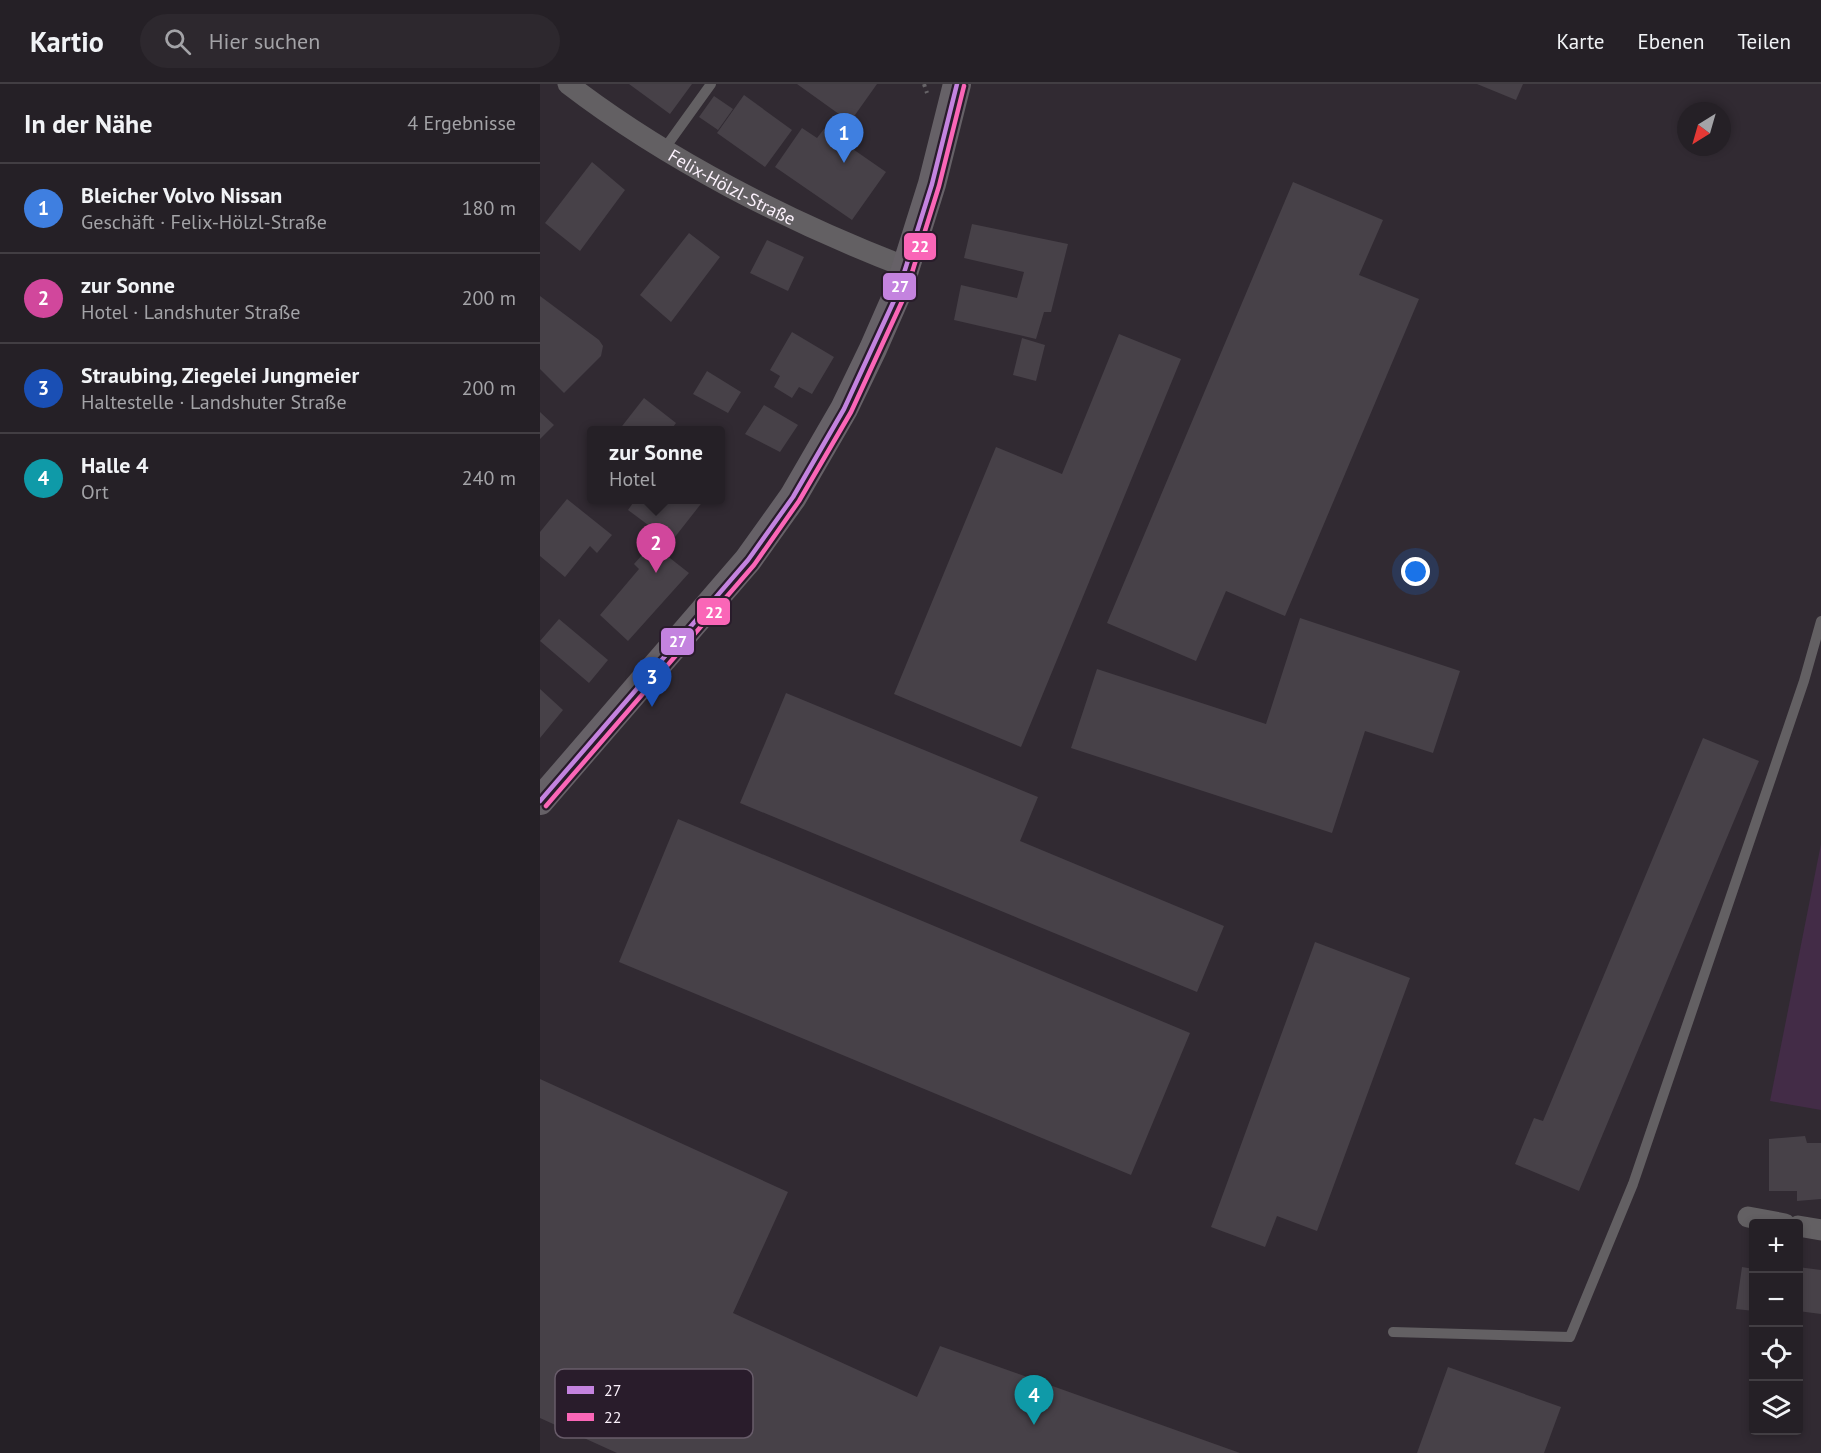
<!DOCTYPE html>
<html lang="de">
<head>
<meta charset="utf-8">
<style>
	body { margin:0; font-family:"PT Sans",sans-serif; background:#2d282e; color:#f1f3f6 }
	.controls { position:absolute; right:18px; bottom:18px; display:grid; overflow:hidden; border-radius:6px; box-shadow:0 3px 9px #0003 }
	.controls button { width:54px; height:54px; display:grid; place-items:center; padding:0; border:0; border-bottom:2px solid #423e43; background:#252026; color:#f1f3f6; font:30px sans-serif }
	.compass { position:absolute; left:1137px; top:18px; width:54px; height:54px; border-radius:50%; background:#252026; box-shadow:0 3px 9px #0003; rotate:217deg }
	.you { position:absolute; left:876px; top:488px; width:21px; height:21px; margin:-15px; border:4px solid #fff; border-radius:50%; background:#1a73e8; box-shadow:0 0 0 9px #1a73e833 }
	.badge { display:grid; place-items:center; width:39px; height:39px; border-radius:50%; background:#b4abb5; color:#fff; font-size:20px; font-weight:700 }
	.pin { position:absolute; translate:-50% -50px; filter:drop-shadow(0 2px 3px #0008) }
	.pin::after { content:''; position:absolute; top:32px; width:21px; height:18px; background:inherit; clip-path:polygon(0 0,100% 0,50% 100%) }
	.popup { position:absolute; left:47px; top:342px; width:138px; height:78px; box-sizing:border-box; display:grid; place-content:center; border-radius:6px; background:#252026; filter:drop-shadow(0 2px 4px #0005); font-size:20px; white-space:nowrap; color:#a3a3a7 }
	.popup b { font-size:22px; color:#f1f3f6 }
	.popup::after { content:''; position:absolute; left:50%; top:100%; margin-left:-12px; border:12px solid transparent; border-top-color:#252026 }
	.list { margin:0; padding:0; list-style:none }
	h2 { display:flex; justify-content:space-between; align-items:center; height:78px; margin:0; padding:0 24px; font-size:26px }
	h2 small { font-size:20px; font-weight:400; color:#a3a3a7 }
	.list li { display:grid; grid-template-columns:39px 1fr auto; gap:18px; align-items:center; box-sizing:border-box; height:90px; padding:0 24px; border-top:2px solid #423e43 }
	.list b { display:block; font-size:22px; white-space:nowrap }
	.list p { margin:0; font-size:20px; white-space:nowrap; color:#a3a3a7 }
	.list em { font-size:20px; font-style:normal; color:#a3a3a7 }
	.icon { flex:none; width:33px; height:33px; fill:none; stroke:currentColor; stroke-width:2; stroke-linecap:round; stroke-linejoin:round }
	.map { position:relative; flex:none; width:1281px; height:1369px; overflow:hidden }
	header { display:flex; align-items:center; gap:36px; box-sizing:border-box; height:84px; padding:0 30px; background:#252026; border-bottom:2px solid #423e43 }
	header strong { font-size:28px }
	nav { display:flex; gap:33px; margin-inline-start:auto; font-size:21px }
	.search { width:420px; height:54px; background:#2d282e; display:flex; align-items:center; gap:15px; box-sizing:border-box; padding:0 21px; border-radius:33px; color:#a3a3a7; font-size:22px }
	main { display:flex }
	aside { flex:1; background:#252026 }
	.map>svg:first-child { display:block }
</style>
</head>
<body>
<header>
<strong>Kartio</strong>
<div class="search"><svg class="icon" aria-label="search" viewBox="0 0 24 24"><circle cx="10" cy="10" r="6"/><path d="M15 15l6 6"/></svg>Hier suchen</div>
<nav><a>Karte</a><a>Ebenen</a><a>Teilen</a></nav>
</header>
<main>
<aside>
<h2>In der Nähe<small>4 Ergebnisse</small></h2>
<ul class="list">
<li><span class="badge" style="background:#3f7fe0">1</span><div><b>Bleicher Volvo Nissan</b><p>Geschäft · Felix-Hölzl-Straße</p></div><em>180 m</em></li>
<li><span class="badge" style="background:#d1479c">2</span><div><b>zur Sonne</b><p>Hotel · Landshuter Straße</p></div><em>200 m</em></li>
<li><span class="badge" style="background:#1a4fb4">3</span><div><b>Straubing, Ziegelei Jungmeier</b><p>Haltestelle · Landshuter Straße</p></div><em>200 m</em></li>
<li><span class="badge" style="background:#0f9aa8">4</span><div><b>Halle 4</b><p>Ort</p></div><em>240 m</em></li>
</ul>
</aside>
<div class="map">
<svg width="1281" height="1369" viewBox="0 0 1281 1369">
	<rect width="100%" height="100%" fill="#312a32"/>
	<!-- green -->
	<path fill="#432c47" d="M 1281,760 L 1281,1026 L 1230,1017 Z"/>
	<!-- building -->
	<path fill="#474148" d="M 89,0 L 152,0 L 130,30 Z
		M 257,0 L 337,0 L 310,38 Z
		M 937,0 L 983,0 L 976,16 Z
		M 204,11 L 252,46 L 225,83 L 177,49 Z
		M 174,12 L 193,25 L 178,46 L 159,33 Z
		M 262,44 L 277,54 L 284,45 L 346,88 L 312,136 L 235,83 Z
		M 52,78 L 85,106 L 40,167 L 5,139 Z
		M 753,98 L 843,136 L 819,191 L 879,215 L 745,532 L 686,507 L 656,577 L 567,539 Z
		M 432,140 L 528,160 L 511,228 L 504,228 L 496,255 L 414,236 L 421,201 L 477,214 L 484,188 L 424,174 Z
		M 149,149 L 180,173 L 131,238 L 100,211 Z
		M 227,156 L 264,173 L 248,207 L 210,189 Z
		M 0,212 L 59,256 L 63,262 L 61,272 L 24,309 L 0,285 Z
		M 252,248 L 294,273 L 272,310 L 259,303 L 252,314 L 234,303 L 240,292 L 230,286 Z
		M 579,250 L 641,275 L 481,663 L 354,610 L 456,363 L 522,390 Z
		M 482,254 L 505,261 L 496,297 L 473,291 Z
		M 167,287 L 201,308 L 188,329 L 153,310 Z
		M 104,314 L 136,339 L 131,346 L 79,346 Z
		M 224,321 L 258,341 L 240,368 L 205,350 Z
		M 0,328 L 14,341 L 0,355 Z
		M 27,415 L 72,451 L 57,469 L 50,462 L 25,493 L 0,472 L 0,448 Z
		M 95,416 L 164,416 L 131,458 L 88,426 Z
		M 112,460 L 149,489 L 88,557 L 60,531 L 99,485 L 94,480 Z
		M 760,534 L 920,587 L 893,669 L 825,647 L 792,749 L 531,664 L 557,585 L 726,640 Z
		M 19,535 L 68,576 L 49,599 L 0,557 Z
		M 0,605 L 23,626 L 0,654 Z
		M 246,609 L 498,713 L 480,757 L 684,842 L 657,908 L 200,719 Z
		M 1163,654 L 1219,677 L 1039,1107 L 975,1080 L 994,1034 L 1003,1037 Z
		M 138,735 L 650,949 L 591,1091 L 79,878 Z
		M 775,858 L 870,894 L 777,1147 L 737,1132 L 725,1163 L 671,1143 Z
		M 0,995 L 248,1108 L 193,1229 L 377,1313 L 400,1262 L 700,1369 L 77,1369 L 0,1334 Z
		M 1265,1052 L 1267,1059 L 1281,1059 L 1281,1115 L 1257,1117 L 1257,1107 L 1229,1107 L 1229,1055 Z
		M 1202,1183 L 1214,1185 L 1214,1227 L 1196,1225 Z
		M 1258,1183 L 1281,1186 L 1281,1230 L 1258,1227 Z
		M 908,1283 L 1021,1323 L 1004,1369 L 877,1369 Z"/>
	<g fill="none" stroke-linecap="round" stroke-linejoin="round">
		<!-- path -->
		<path stroke="#676468" stroke-width="4" stroke-dasharray="3 4.5" stroke-linecap="butt" d="M 384,0 L 387,9"/>
		<!-- lane -->
		<path stroke="#636063" stroke-width="10" d="M 125,64 L 171,0
			M 853,1248 L 1030,1253 L 1093,1100 L 1264,597 L 1281,537"/>
		<!-- street -->
		<g stroke="#636063" stroke-width="21">
			<path id="s1" d="M 28,0 C 127,76 249,138 366,183"/>
			<path d="M 1208,1133 L 1245,1140"/>
			<path d="M 1258,1142 L 1281,1146"/>
		</g>
		<!-- secondary -->
		<path stroke="#666167" stroke-width="28" d="M 0,717 L 208,476 L 253,413 L 304,325 L 333,265 L 358,208 L 392,100 L 417,0"/>
		<defs>
			<path id="bus-1" d="M 0,717 L 208,476 L 253,413 L 304,325 L 358,208 L 392,100 L 417,0"/>
			<path id="bus-2" d="M 6,722 L 214,481 L 259,417 L 311,328 L 365,211 L 399,102 L 424,2"/>
		</defs>
		<!-- bus-1 casing -->
		<use href="#bus-1" stroke="#291c2b" stroke-width="9"/>
		<!-- bus-2 casing -->
		<use href="#bus-2" stroke="#291c2b" stroke-width="9"/>
		<!-- bus-1 -->
		<use href="#bus-1" stroke="#c483df" stroke-width="4.5"/>
		<!-- bus-2 -->
		<use href="#bus-2" stroke="#fa66b7" stroke-width="4.5"/>
	</g>
	<g text-anchor="middle" dominant-baseline="central" stroke-width="4.5" stroke-linejoin="round" paint-order="stroke">
		<!-- street labels -->
		<g font-size="18" fill="#fbf1fc" stroke="#291c2b">
			<text stroke="none"><textPath href="#s1" startOffset="194">Felix-Hölzl-Straße</textPath></text>
		</g>
	</g>
	<!-- legend -->
	<rect x="15" y="1285" width="198" height="69" rx="9" fill="#291c2b" stroke="#685c6a" stroke-width="1.5"/>
	<rect x="27" y="1302" width="27" height="8" fill="#c483df"/>
	<rect x="27" y="1329" width="27" height="8" fill="#fa66b7"/>
	<g font-size="16" fill="#fbf1fc">
		<text x="64" y="1312">27</text>
		<text x="64" y="1339">22</text>
	</g>
	<g stroke="#291c2b" stroke-width="2">
		<rect x="363" y="148" width="34" height="29" rx="6" fill="#fa66b7"/>
		<rect x="342" y="188" width="35" height="29" rx="6" fill="#c483df"/>
		<rect x="156" y="513" width="35" height="29" rx="6" fill="#fa66b7"/>
		<rect x="120" y="543" width="35" height="29" rx="6" fill="#c483df"/>
	</g>
	<g font-size="16" text-anchor="middle" font-weight="bold" fill="#fff">
		<text x="380" y="168">22</text>
		<text x="360" y="208">27</text>
		<text x="174" y="534">22</text>
		<text x="138" y="563">27</text>
	</g>
</svg>
<div class="controls">
<button>+</button>
<button>−</button>
<button><svg class="icon" aria-label="locate" viewBox="0 0 24 24"><circle cx="12" cy="12" r="6"/><path d="M12 2v4M12 18v4M2 12h4M18 12h4"/></svg></button>
<button><svg class="icon" aria-label="layers" viewBox="0 0 24 24"><path d="M12 4l9 5-9 5-9-5zM3 14l9 5 9-5"/></svg></button>
</div>
<svg class="compass" viewBox="-18 -18 36 36"><path d="M0-13l5 13h-10z" fill="#e53935"/><path d="M0 13l5-13h-10z" fill="#a3a3a7"/></svg>
<div class="you"></div>
<div class="pin badge" style="left:304px;top:79px;background:#3f7fe0">1</div>
<div class="pin badge" style="left:116px;top:489px;background:#d1479c">2</div>
<div class="popup"><b>zur Sonne</b>Hotel</div>
<div class="pin badge" style="left:112px;top:623px;background:#1a4fb4">3</div>
<div class="pin badge" style="left:494px;top:1341px;background:#0f9aa8">4</div>
</div>
</main>
</body>
</html>
